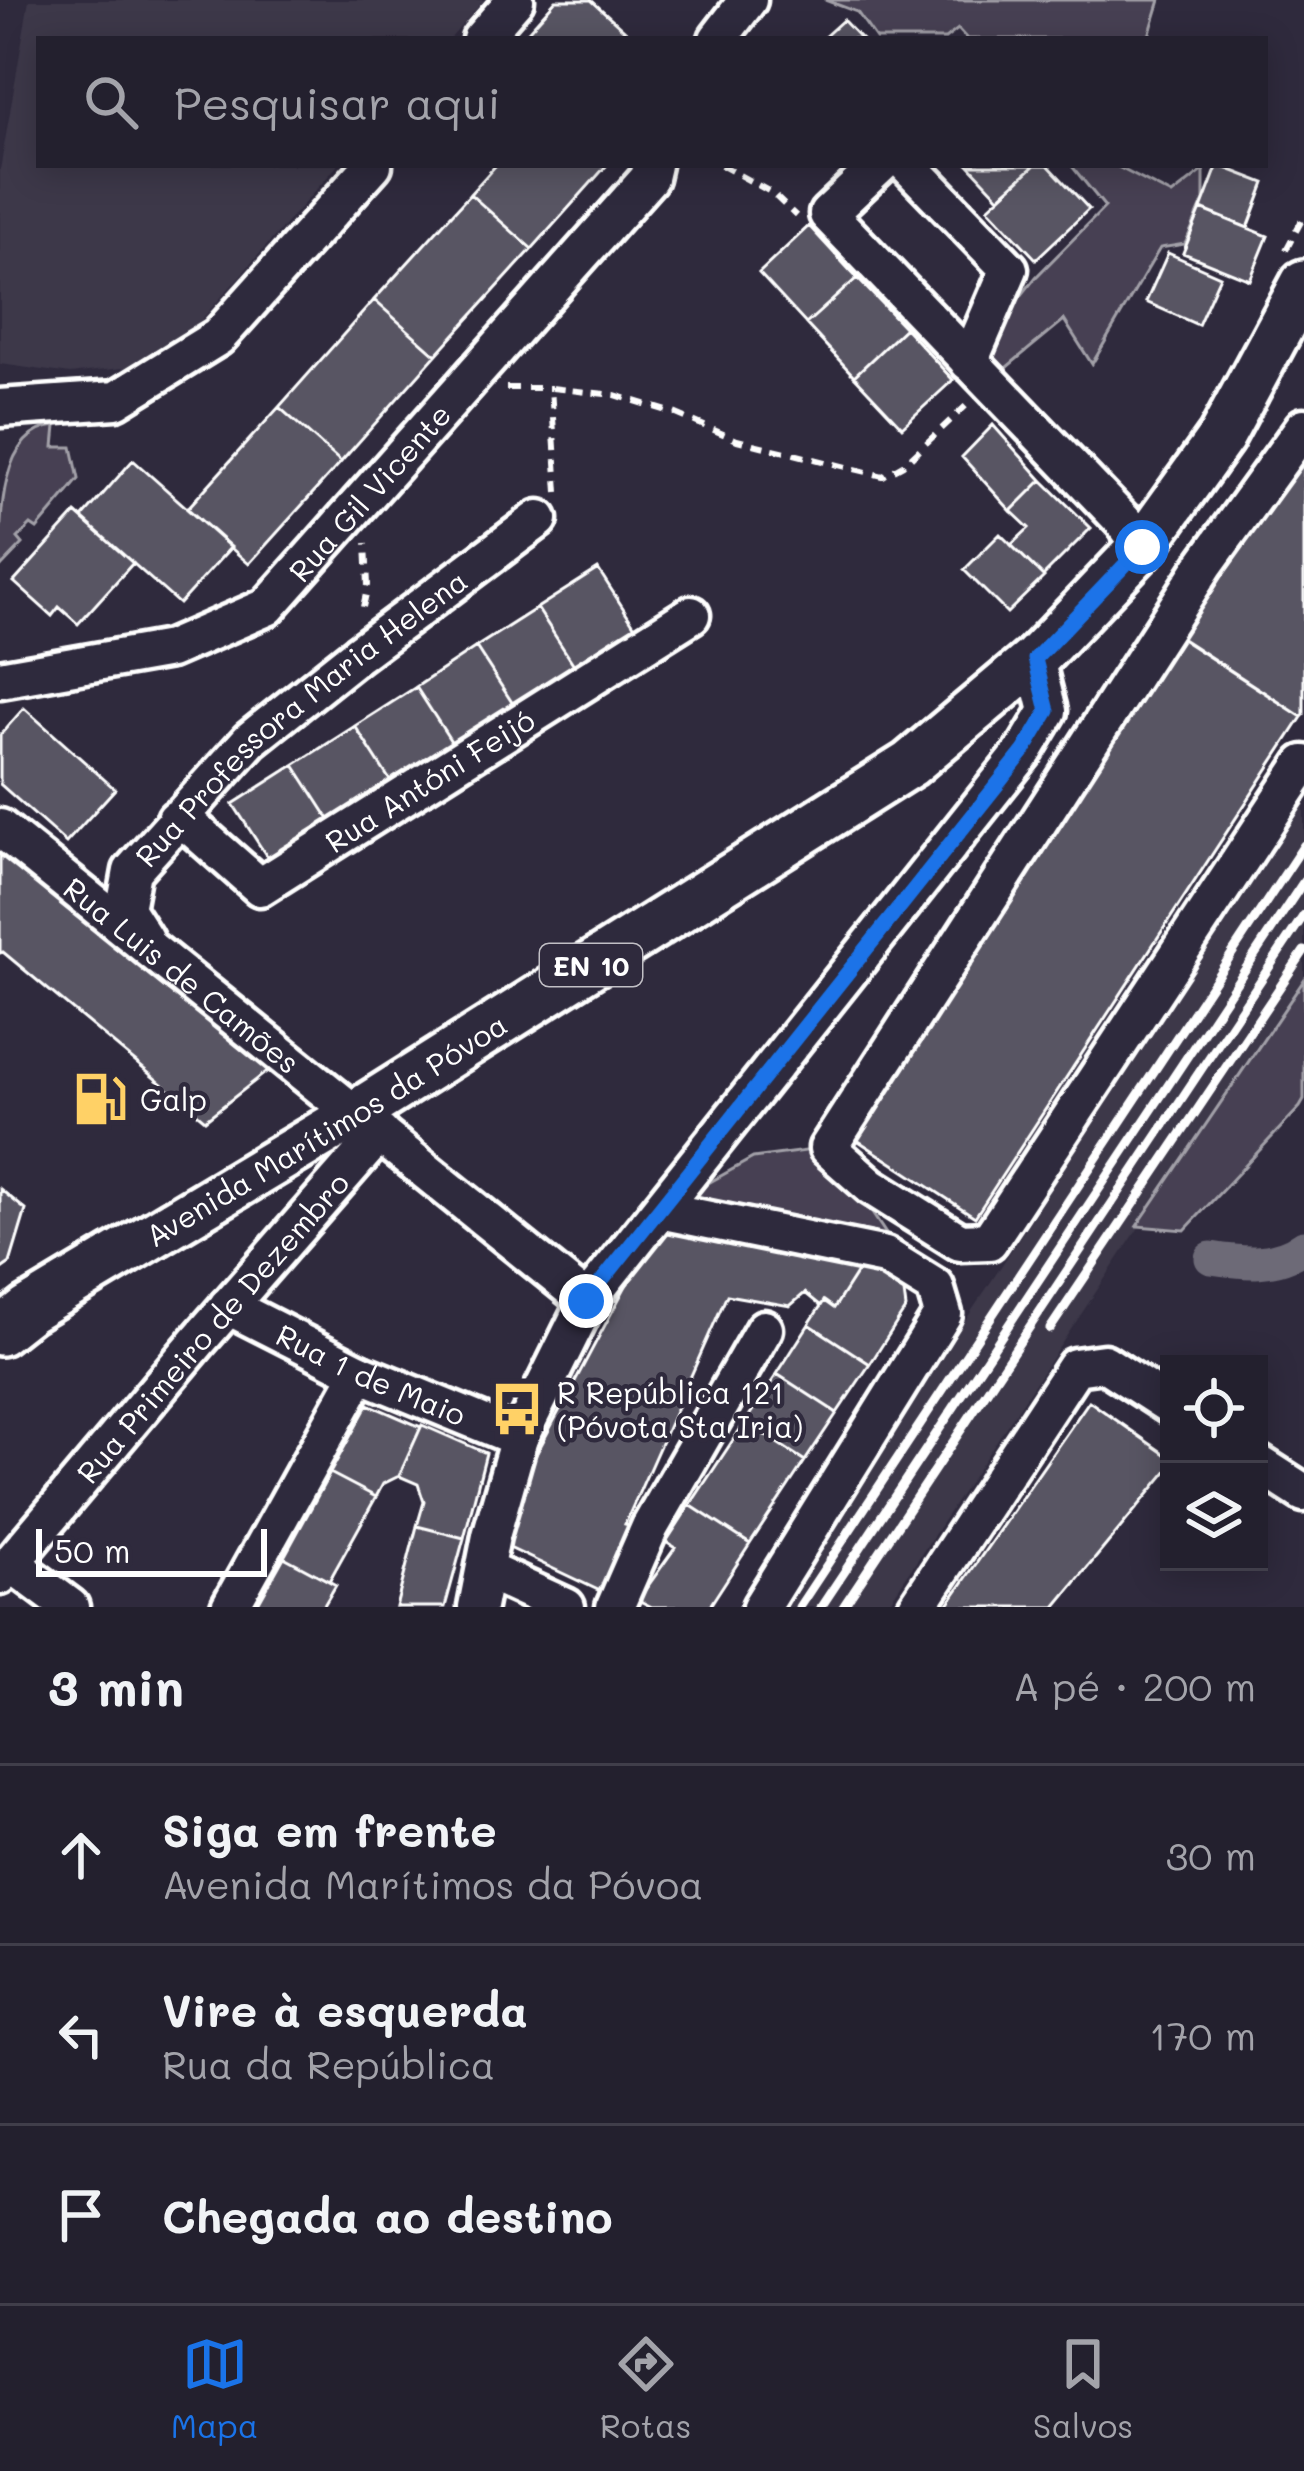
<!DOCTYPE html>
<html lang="pt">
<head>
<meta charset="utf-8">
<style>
	body { margin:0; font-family:Mali,sans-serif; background:#2f2d3a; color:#f1f3f6 }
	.controls { position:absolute; right:36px; bottom:36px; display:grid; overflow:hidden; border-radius:0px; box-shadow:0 6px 30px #0003 }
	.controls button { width:108px; height:108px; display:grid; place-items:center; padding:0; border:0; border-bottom:3px solid #403e4a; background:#23202e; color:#f1f3f6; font:60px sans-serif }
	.scale { position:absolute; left:36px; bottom:30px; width:231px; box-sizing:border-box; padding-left:12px; border:6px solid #fff; border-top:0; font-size:33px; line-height:42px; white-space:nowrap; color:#fff; -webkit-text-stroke:9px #2f2a3d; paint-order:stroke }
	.stop { position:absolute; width:36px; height:36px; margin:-27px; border:9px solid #1a73e8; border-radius:50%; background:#fff }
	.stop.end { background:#1a73e8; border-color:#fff; box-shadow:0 3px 12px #0008 }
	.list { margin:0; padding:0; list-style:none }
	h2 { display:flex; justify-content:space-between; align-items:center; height:156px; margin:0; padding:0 48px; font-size:51px }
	h2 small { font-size:39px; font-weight:400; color:#a3a3aa }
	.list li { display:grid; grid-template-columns:78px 1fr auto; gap:36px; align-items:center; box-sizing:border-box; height:180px; padding:0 48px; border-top:3px solid #403e4a }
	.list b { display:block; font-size:45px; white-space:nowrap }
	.list p { margin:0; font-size:39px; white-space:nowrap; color:#a3a3aa }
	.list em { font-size:39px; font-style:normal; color:#a3a3aa }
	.icon { flex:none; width:66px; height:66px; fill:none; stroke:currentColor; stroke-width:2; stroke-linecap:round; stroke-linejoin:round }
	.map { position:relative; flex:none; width:1304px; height:1607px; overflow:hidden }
	.search { position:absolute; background:#23202e; box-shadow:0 6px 30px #0003; left:36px; right:36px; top:36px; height:132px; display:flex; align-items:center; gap:30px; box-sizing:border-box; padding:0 42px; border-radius:0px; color:#a3a3aa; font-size:45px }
	.sheet { height:696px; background:#23202e }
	nav { display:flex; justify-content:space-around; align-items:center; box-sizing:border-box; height:168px; border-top:3px solid #403e4a; background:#23202e; font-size:33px; color:#a3a3aa }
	nav a { display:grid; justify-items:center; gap:6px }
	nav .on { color:#1a73e8 }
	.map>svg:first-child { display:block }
</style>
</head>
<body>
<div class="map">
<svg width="1304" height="1607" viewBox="0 0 1304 1607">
	<rect width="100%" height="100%" fill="#2f2a3d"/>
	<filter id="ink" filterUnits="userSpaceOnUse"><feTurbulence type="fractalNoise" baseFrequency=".00833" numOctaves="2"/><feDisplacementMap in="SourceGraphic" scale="24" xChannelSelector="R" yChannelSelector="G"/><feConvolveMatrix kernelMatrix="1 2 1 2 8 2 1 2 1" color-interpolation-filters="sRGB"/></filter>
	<g filter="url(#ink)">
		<!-- built -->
		<path fill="#3c3749" d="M 29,0 L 484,0 L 450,39 L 39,39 L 39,165 L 338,165 L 195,327 L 131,367 L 70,374 L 0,364 L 0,170 Z
			M 1304,791 L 1304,980 L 886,1607 L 776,1607 L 1000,1268 Z"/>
		<!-- green -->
		<path fill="#464152" stroke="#a2a0a8" stroke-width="3" d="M 825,0 L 1160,0 L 1148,39 L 967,39 L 958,29 L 945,39 L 876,39 L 857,12 Z
			M 1071,165 L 1114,165 L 1172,195 L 1204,170 L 1204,200 L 1185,244 L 1160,248 L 1092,364 L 1064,320 L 1001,372 L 969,362 L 1036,277 L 1105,207 Z
			M 56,426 L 54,447 L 72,447 L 79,479 L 37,529 L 31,525 L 18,538 L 23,544 L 0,568 C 0,514 0,431 56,426 Z
			M 1304,980 L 1304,1100 L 1300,1107 L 1185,1230 L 1137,1226 Z
			M 828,1148 L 913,1274 L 666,1232 L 660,1210 L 753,1158 Z"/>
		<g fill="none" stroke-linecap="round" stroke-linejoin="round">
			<!-- canal -->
			<path stroke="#6d6a77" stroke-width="33" d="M 1211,1258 C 1243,1263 1276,1267 1304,1246"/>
		</g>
		<!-- building -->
		<path fill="#595564" stroke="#fff" stroke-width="3" d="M 556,0 L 591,0 L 634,39 L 521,39 Z
			M 843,20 L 861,39 L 822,39 Z
			M 496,165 L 607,165 L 532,249 L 470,194 Z
			M 969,165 L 1035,165 L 999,197 Z
			M 1035,165 L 1048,165 L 1089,209 L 1036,259 L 988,208 Z
			M 1218,165 L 1265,183 L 1248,228 L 1201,209 Z
			M 470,194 L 532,249 L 436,355 L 374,300 Z
			M 1201,209 L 1268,236 L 1250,280 L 1183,253 Z
			M 809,226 L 857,278 L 806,324 L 759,273 Z
			M 1168,253 L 1220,276 L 1198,325 L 1146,302 Z
			M 857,278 L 905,328 L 854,376 L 806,324 Z
			M 374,300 L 436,355 L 341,462 L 279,407 Z
			M 905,328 L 953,380 L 902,427 L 854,376 Z
			M 279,407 L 341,462 L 249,564 L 187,509 Z
			M 993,425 L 1042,480 L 1011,511 L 962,457 Z
			M 1304,450 L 1304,715 L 1302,717 L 1181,638 Z
			M 133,460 L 231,547 L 179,604 L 82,518 Z
			M 1042,480 L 1091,528 L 1043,576 L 1011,545 L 1029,528 L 1011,511 Z
			M 76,513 L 133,563 L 78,624 L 59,607 L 52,616 L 14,582 Z
			M 1000,534 L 1044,577 L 1007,613 L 964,570 Z
			M 598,569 L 636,628 L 576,668 L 537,608 Z
			M 537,608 L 576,668 L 515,707 L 476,647 Z
			M 1175,635 L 1302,717 L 975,1217 L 848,1134 Z
			M 476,647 L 515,707 L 454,746 L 416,687 Z
			M 416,687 L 454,746 L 393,785 L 355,726 Z
			M 24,708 L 115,789 L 66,843 L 0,784 L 0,735 Z
			M 355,726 L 393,785 L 332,824 L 294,765 Z
			M 294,765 L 332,824 L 271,863 L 233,804 Z
			M 0,843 L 274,1066 L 205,1120 L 3,952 L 0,953 Z
			M 0,1189 L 26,1210 L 10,1263 L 0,1270 Z
			M 666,1232 L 859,1269 L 834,1308 L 824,1301 L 821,1306 L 805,1293 L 790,1306 L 727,1295 L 625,1524 L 650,1531 L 617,1599 L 499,1543 L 525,1475 L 629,1280 Z
			M 864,1261 L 899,1283 L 896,1288 L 904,1293 L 906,1308 L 870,1364 L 809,1324 L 824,1301 L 834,1308 Z
			M 809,1324 L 870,1364 L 837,1413 L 777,1374 Z
			M 777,1374 L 837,1413 L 805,1461 L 745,1422 Z
			M 1089,1401 L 1169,1457 L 1169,1469 L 1055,1607 L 946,1607 Z
			M 368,1404 L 421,1427 L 399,1476 L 383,1484 L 376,1497 L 330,1473 Z
			M 745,1422 L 805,1461 L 750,1544 L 690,1505 Z
			M 422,1425 L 486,1453 L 464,1538 L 417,1526 L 424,1502 L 418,1484 L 399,1476 Z
			M 330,1473 L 376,1497 L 329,1581 L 284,1557 Z
			M 690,1505 L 750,1544 L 709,1607 L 652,1607 L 638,1600 L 675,1548 L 666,1542 Z
			M 417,1526 L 464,1538 L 445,1607 L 396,1607 Z
			M 284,1557 L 336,1585 L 323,1607 L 256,1607 Z"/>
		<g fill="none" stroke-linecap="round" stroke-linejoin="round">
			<defs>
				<g id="minor">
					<path d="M 481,39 L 515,0"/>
					<path d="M 718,39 L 748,0"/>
					<path d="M 880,165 L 828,214 L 1124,522 L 1142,547"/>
					<path d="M 908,165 L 1009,269 L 969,362"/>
					<path d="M 0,408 L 116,400 L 218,337 L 373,165"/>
					<path d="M 1304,427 L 1205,564 L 828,1148 L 871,1186 L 960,1242 L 989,1241 L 1304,764"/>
					<path id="s1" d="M 0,679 L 170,649 L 267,607 L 649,178 L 652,165"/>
					<path id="s2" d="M 176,819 L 193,828 L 260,887 L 691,615"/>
					<path id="s3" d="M 0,828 L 587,1301"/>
					<path id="s4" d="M 144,939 L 125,909 L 132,871 L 250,740 L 358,654 L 539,519"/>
					<path d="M 660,1210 L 885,1256 L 935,1287 L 943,1314 L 761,1607"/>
					<path id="s5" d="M 228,1306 L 360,1373 L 519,1438"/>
					<path d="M 1259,1464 L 1304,1493"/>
					<path d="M 11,1563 L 70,1607"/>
					<path d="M 485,1570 L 566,1607"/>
					<path id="s6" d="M 0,1576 L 198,1341 L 380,1133"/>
					<path d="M 230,1607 L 360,1373"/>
					<path d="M 477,1607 L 491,1536 L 519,1438 L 587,1301 L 1024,751 L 1048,711 L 1035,659"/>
					<path d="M 615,1607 L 650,1527 L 764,1329"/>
					<path d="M 917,1607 L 1075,1367 L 1104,1363 L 1169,1405"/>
				</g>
				<g id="major">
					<path id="s7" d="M 0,1332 L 28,1310 L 355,1114 L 910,764 L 1035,659 L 1142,547 L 1221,437 L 1304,283"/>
				</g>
			</defs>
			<!-- minor casing -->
			<use href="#minor" stroke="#fff" stroke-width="45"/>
			<!-- major casing -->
			<use href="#major" stroke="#fff" stroke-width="54"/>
			<!-- path -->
			<path stroke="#fff" stroke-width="6" stroke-dasharray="12 9" stroke-linecap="butt" d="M 721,165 L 772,193 L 796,216
				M 1286,250 L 1304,216
				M 506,388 L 551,388
				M 558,492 L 551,388 L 615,395 L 674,413 L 737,440 L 883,476 L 903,465 L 968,404
				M 363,607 L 368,585 L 366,543"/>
			<!-- minor -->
			<use href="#minor" stroke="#2f2a3d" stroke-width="36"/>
			<!-- major -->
			<use href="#major" stroke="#2f2a3d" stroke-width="45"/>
			<!-- rail -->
			<path stroke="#fff" stroke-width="9" d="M 1050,1329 L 1304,951
				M 799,1607 L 1304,845
				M 821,1607 L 1304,881
				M 843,1607 L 1304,915"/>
		</g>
	</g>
	<g fill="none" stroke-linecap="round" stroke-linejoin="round" filter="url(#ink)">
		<!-- route -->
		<path stroke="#1a73e8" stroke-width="15" d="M 586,1301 L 1024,751 L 1048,711 L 1035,659 L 1142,547"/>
	</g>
	<!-- icons -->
	<defs>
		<symbol id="fuel-bare" viewBox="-9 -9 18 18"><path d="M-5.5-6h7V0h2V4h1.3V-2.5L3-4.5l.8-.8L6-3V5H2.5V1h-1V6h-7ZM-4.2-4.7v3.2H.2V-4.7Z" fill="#ffd166" stroke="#2f2a3d" stroke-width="2.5" paint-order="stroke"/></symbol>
		<symbol id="bus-bare" viewBox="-9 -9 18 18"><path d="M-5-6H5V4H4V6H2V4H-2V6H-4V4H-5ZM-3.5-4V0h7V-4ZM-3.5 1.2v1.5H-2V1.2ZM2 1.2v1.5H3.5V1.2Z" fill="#ffd166" stroke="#2f2a3d" stroke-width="2.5" paint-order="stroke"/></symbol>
	</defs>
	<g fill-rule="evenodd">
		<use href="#fuel-bare" x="62" y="1061" width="76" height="76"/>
		<use href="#bus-bare" x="479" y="1371" width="76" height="76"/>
	</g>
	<g text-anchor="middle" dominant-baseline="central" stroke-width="9" stroke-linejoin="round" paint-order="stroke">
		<!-- shield labels -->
		<rect fill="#2f2a3d" stroke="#c1bfc5" stroke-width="3" x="540" y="944" width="102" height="42" rx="9"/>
		<g font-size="27" font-weight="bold" fill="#fff">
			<text x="591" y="965">EN 10</text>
		</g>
		<!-- street labels -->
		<g font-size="30" fill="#fff" stroke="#2f2a3d">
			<text stroke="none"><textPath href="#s1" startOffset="432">Rua Gil Vicente</textPath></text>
			<text stroke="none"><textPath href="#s4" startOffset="303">Rua Professora Maria Helena</textPath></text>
			<text stroke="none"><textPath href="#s2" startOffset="309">Rua Antóni Feijó</textPath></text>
			<text stroke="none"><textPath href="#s3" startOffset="234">Rua Luis de Camões</textPath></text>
			<text stroke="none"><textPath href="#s7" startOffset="384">Avenida Marítimos da Póvoa</textPath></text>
			<text stroke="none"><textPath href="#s6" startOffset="327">Rua Primeiro de Dezembro</textPath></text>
			<text stroke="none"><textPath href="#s5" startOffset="159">Rua 1 de Maio</textPath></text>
		</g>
		<!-- poi labels -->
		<g font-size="30" fill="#fff" stroke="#2f2a3d" text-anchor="start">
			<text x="140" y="1099">Galp</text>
			<text x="557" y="1392">R República 121<tspan x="557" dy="34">(Póvota Sta Iria)</tspan></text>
		</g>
	</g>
</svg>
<div class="controls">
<button><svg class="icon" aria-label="locate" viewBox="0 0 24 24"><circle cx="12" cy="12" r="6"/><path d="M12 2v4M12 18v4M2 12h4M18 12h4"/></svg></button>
<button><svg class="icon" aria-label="layers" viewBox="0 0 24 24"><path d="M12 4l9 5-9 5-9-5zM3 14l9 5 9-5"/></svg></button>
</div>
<div class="scale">50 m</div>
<div class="stop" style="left:1142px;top:547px"></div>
<div class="stop end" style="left:586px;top:1301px"></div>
<div class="search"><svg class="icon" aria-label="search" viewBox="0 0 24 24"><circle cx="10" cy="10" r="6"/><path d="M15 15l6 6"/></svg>Pesquisar aqui</div>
</div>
<section class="sheet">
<h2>3 min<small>A pé · 200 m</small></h2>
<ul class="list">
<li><svg class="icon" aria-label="ahead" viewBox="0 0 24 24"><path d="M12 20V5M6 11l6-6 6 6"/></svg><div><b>Siga em frente</b><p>Avenida Marítimos da Póvoa</p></div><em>30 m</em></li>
<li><svg class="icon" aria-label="left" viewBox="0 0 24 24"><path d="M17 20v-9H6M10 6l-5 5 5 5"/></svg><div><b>Vire à esquerda</b><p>Rua da República</p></div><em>170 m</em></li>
<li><svg class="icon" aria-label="arrive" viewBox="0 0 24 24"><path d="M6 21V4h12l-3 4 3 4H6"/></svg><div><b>Chegada ao destino</b></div></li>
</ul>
</section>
<nav>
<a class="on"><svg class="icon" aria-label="map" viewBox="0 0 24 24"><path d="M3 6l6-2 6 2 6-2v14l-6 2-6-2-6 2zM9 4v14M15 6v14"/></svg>Mapa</a>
<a><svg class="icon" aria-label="directions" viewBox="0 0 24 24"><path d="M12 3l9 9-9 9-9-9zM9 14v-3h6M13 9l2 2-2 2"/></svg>Rotas</a>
<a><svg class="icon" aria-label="saved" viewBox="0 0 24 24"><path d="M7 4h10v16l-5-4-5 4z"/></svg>Salvos</a>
</nav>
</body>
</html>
